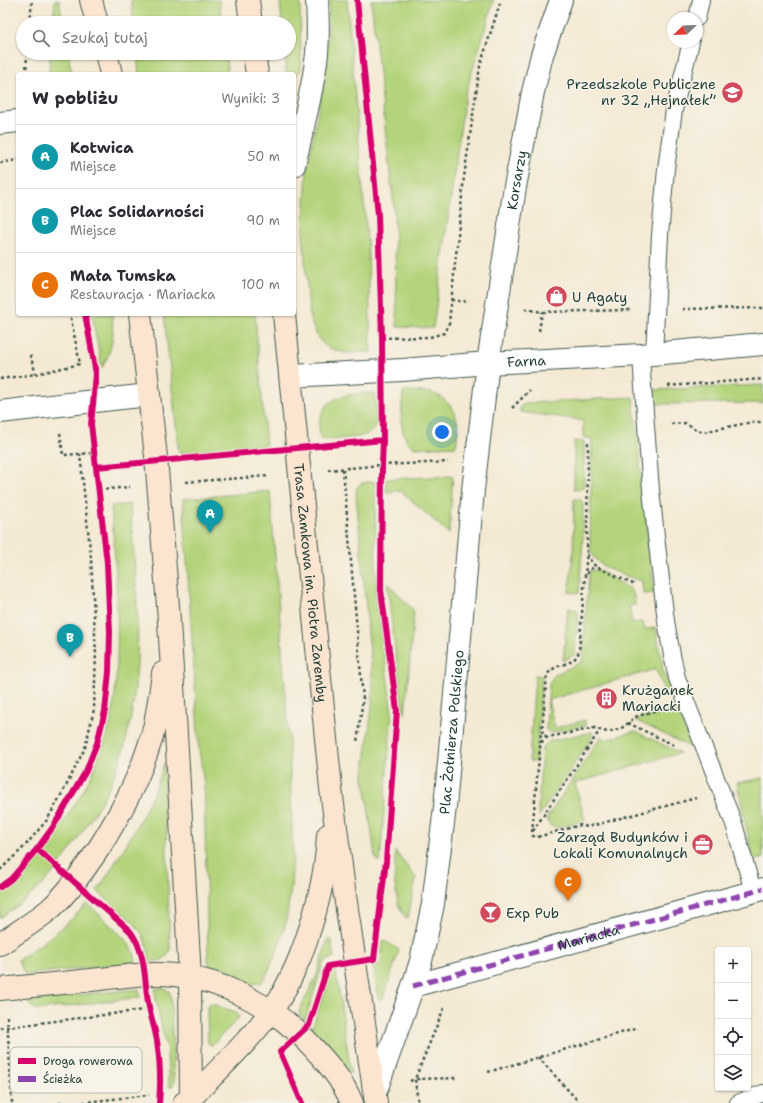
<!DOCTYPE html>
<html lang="pl">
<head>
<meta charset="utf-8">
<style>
	body { margin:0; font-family:"Shantell Sans",sans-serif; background:#f2f2f3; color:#2b2b33 }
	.controls { position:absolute; right:12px; bottom:12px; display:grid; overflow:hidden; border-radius:4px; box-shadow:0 1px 3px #0004 }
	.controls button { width:36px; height:36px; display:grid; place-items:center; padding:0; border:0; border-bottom:1px solid #e1e1e2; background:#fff; color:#2b2b33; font:20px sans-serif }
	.compass { position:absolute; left:667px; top:12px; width:36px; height:36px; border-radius:50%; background:#fff; box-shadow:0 1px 3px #0004; rotate:247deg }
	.you { position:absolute; left:442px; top:432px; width:14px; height:14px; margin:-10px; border:3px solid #fff; border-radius:50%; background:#1a73e8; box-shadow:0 0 0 6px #1a73e833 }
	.badge { display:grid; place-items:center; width:26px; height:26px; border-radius:50%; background:#b45309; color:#fff; font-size:13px; font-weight:700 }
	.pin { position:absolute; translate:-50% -33px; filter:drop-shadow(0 1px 2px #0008) }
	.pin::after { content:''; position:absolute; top:21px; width:14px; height:12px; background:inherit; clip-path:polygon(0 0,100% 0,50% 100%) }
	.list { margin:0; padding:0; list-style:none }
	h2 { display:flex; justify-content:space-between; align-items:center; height:52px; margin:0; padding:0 16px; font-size:17px }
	h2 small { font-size:13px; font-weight:400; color:#7c7c81 }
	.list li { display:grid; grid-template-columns:26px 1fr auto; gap:12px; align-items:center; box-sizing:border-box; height:64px; padding:0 16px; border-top:1px solid #e1e1e2 }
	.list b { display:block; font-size:15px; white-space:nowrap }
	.list p { margin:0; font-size:13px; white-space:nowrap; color:#7c7c81 }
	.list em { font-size:13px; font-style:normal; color:#7c7c81 }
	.icon { flex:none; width:22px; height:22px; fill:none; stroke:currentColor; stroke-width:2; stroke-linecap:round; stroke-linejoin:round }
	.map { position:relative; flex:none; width:763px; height:1103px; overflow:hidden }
	.search { position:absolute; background:#fff; box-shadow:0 1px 3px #0004; left:16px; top:16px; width:280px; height:44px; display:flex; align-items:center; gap:10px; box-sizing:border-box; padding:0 14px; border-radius:22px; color:#7c7c81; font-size:15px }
	.panel { position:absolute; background:#fff; box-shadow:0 1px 3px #0004; left:16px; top:72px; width:280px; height:244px; border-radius:4px }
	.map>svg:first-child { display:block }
</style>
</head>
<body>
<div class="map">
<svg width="763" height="1103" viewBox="0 0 763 1103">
	<rect width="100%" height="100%" fill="#f7f3e8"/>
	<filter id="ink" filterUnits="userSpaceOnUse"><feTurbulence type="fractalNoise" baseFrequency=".025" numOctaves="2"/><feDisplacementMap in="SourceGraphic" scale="8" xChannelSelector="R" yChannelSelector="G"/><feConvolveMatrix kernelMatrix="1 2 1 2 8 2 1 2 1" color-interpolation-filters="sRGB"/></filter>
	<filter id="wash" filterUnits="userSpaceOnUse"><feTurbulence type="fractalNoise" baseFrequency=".012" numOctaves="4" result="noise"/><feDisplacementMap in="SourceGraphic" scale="16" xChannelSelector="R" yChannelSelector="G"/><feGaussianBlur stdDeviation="0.9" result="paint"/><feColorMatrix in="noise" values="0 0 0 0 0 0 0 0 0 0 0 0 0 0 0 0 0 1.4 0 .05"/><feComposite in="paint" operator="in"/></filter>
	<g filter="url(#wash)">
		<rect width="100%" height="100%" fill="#f4e9d3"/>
		<!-- green -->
		<path fill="#b4d47b" stroke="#6a8858" d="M 55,0 L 59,0 L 63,23 L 53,23 Z
			M 131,0 L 219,0 L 222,23 L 134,23 Z
			M 280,0 L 300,0 L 301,70 L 297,74 L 288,74 L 286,71 L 285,53 L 289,53 L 289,23 L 282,23 Z
			M 329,0 L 347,0 L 368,251 L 371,352 L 345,353 L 329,348 L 322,343 L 317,336 L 311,322 L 309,310 L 303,236 L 307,170 L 323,84 L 328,34 Z
			M 371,0 L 494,0 L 465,95 L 433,328 L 397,327 L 394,209 Z
			M 50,53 L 68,53 L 72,74 L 49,74 Z
			M 137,53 L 225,53 L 228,74 L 139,74 Z
			M 92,314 L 112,314 C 114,337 113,348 102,368 Z
			M 164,314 L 255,314 L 266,445 L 179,453 Z
			M 763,385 L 763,403 L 654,404 L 654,390 Z
			M 412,391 C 418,392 425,392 431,393 C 446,396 458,412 458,428 C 458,434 457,440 456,446 L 415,448 C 396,437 402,410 403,392 Z
			M 375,393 C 376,400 378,418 377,424 C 371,442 335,438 320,439 C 320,434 319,429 319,424 C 323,393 352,394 375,393 Z
			M 633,397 L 654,593 L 643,594 L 642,581 C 629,577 603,569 595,559 C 593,557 592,553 590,550 L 592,439 L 583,437 L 583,421 L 574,419 L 520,412 L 520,408 L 522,405 L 528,403 Z
			M 574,441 L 584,442 L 584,486 L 579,490 L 574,489 Z
			M 453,476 L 449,534 L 401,491 L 386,492 L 386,479 Z
			M 368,482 L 375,482 L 376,592 L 392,713 L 380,862 L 377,860 L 375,856 L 364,777 L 365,763 L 372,706 L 373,688 L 356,493 L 357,487 L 362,483 Z
			M 270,491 L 289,740 L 293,855 L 291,886 L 286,922 L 278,948 L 266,976 L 261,983 L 251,984 L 214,969 L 210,965 L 208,961 L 204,784 L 199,749 L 183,499 Z
			M 574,499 C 578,499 581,499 583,503 L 583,539 L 579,593 L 569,592 L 573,555 Z
			M 130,504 C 136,581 145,660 127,736 C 120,770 103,801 84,829 C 73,846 61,864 47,880 C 33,895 16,907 0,918 L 0,895 C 24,874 44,850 62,824 C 72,809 82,794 90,778 C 97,763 103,748 108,732 C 115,709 116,684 117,660 C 119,609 115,558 111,506 Z
			M 594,570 L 600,571 L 629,588 C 634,593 635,598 635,605 L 629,606 L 632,623 L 643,622 L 644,629 L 656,628 L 663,670 L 672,695 L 666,696 L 656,669 L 548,700 L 555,728 L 585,720 L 586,725 L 551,733 L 546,730 L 549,684 L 552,678 L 556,674 L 582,662 L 589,574 L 590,571 Z
			M 387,582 L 414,611 L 405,715 L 400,692 Z
			M 568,608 L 577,610 L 578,614 L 575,654 L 563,661 Z
			M 535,675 L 542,676 L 536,762 L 529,761 Z
			M 677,708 L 692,748 L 635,720 Z
			M 635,731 L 680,753 L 575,783 L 585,820 L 556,828 L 549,825 L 547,818 L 601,736 L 606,740 Z
			M 592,732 L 593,733 L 590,741 L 539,816 L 538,809 L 542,748 L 546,744 L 550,741 Z
			M 164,763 L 170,948 C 168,960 161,961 150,962 L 148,949 L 143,935 L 133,922 L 97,891 C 119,858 139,825 155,789 C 159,781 161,772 164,763 Z
			M 763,778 L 763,859 L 756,859 L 752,855 L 737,783 Z
			M 395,851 L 416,878 L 408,918 L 404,916 L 398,904 L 395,885 Z
			M 87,903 L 126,940 L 134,953 L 136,963 L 39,973 L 25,975 L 18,960 C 43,943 67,926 87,903 Z
			M 328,939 L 331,940 L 334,957 L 325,961 L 323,964 L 305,1020 L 300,1015 L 299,1011 L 316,977 Z
			M 383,940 L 399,950 L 383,999 L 380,1000 L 378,998 L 373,965 L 381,964 Z
			M 336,970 L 351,1074 L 312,1028 L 330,975 L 331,972 Z
			M 163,988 L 169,991 L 171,996 L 174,1082 L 173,1085 L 171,1087 L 169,1087 L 167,1052 L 156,1000 L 155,989 Z
			M 139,989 L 140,997 L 38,1010 L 30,1006 L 27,1000 Z
			M 209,1003 L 236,1012 L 239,1016 L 237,1020 L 213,1044 L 211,1045 L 208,1043 L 207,1007 Z"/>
	</g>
	<g filter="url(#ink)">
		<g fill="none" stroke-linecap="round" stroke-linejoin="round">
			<defs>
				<path id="lane" d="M 697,18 L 701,0
					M 654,354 L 660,235 L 666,169 L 674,110 L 691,42
					M 641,355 L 643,387 L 651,490 L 657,545 L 666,621 L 672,655 L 677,678 L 734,824 L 753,891
					M 738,1103 L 763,1093"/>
				<g id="street">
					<path d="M 0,123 L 18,121"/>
					<path d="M 294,165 C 302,131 311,97 316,62 C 319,42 318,20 317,0"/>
					<path id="s1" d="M 291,376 L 402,370 L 488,363 L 641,355 L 763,344"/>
					<path d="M 0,412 L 94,401 L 149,395"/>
					<path id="s2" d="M 413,986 L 763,889"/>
					<path id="s3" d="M 375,1093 L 413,986 L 421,961 L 433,904 L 445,807 L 473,490 L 488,363 L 515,187 L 533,92 L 542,55 L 561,0"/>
				</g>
				<g id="secondary">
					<path d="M 91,0 L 97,23"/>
					<path d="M 248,0 L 251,23"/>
					<path d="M 106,53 L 111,74"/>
					<path d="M 254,53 L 257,74"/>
					<path d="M 140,314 L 156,457 L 168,606 L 177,750 L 190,977 L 191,1103"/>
					<path id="s4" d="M 284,314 L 331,789 L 344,889 L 376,1103"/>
					<path d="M 0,944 C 17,933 34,922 50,909 C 69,892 85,869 99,848 C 123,810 145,768 155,724 C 158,707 161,690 163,673"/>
					<path d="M 0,989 C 33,986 66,983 100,979 C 125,976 150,972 175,975 C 223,980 272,1006 306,1040 C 324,1059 342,1078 352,1103"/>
					<path d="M 184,1103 L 191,1098 C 222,1066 256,1035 280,998 C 288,985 294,971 300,957 C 315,918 326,878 328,835"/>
				</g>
			</defs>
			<!-- lane casing -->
			<use href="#lane" stroke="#3f574c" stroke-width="18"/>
			<!-- street casing -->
			<use href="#street" stroke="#3f574c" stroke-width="24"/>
			<!-- secondary casing -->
			<use href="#secondary" stroke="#3f574c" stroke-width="24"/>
			<!-- path -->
			<path stroke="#3f574c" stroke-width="2.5" stroke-dasharray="3 3" stroke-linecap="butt" d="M 30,23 L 32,0
				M 26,74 L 27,53
				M 0,163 L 18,160
				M 451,300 L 469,302
				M 525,309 L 542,312 L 631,310
				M 682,309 L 763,308
				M 539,331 L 542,312
				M 382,338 L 430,337 L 444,333 L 449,323 L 464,177 L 480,66 L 501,0
				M 30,355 L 36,374
				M 0,379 L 36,374 L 80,364 L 70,314
				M 668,386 L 763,379
				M 512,408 L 530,390
				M 671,424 L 685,423 L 691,426 L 696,430 L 703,432 L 752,422 L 763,422
				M 60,433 L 63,455 L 94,453
				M 343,469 L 363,699 L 357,742
				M 328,470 L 382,465 L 448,462
				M 186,482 L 269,476
				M 99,490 L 130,487
				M 587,554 L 592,563 L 597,567 L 635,585
				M 587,574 L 590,569 L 596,567
				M 661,709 L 635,717 L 626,725 L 620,729 L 608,732 L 603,731 L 595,728 L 548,737 C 543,740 541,742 540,747 L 532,832 L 533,836 L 537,837 L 581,825 L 587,827 L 696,798
				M 628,723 L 676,746
				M 547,737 L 543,734 L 542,730 L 547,675 C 555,662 575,667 579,651 L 587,551 L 588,441
				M 540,743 L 541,732
				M 533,831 L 600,730
				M 0,870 L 24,847 L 47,820 L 66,786 L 85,748 L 94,709 L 96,654 L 91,558 L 80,454
				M 444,1008 L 415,1079 L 456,1078
				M 7,1016 L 12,1103
				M 0,1028 L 143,1010
				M 538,1057 L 578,1101 L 579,1103
				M 488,1072 L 638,1028
				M 410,1081 L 415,1079 L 418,1103
				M 59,1103 L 67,1103
				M 77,1103 L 149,1095"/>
			<!-- lane -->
			<use href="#lane" stroke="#fff" stroke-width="16"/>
			<!-- street -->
			<use href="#street" stroke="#fff" stroke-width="22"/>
			<!-- secondary -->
			<use href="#secondary" stroke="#fce5d0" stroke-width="22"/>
			<!-- quiet -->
			<path stroke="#8e44ad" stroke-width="5" stroke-dasharray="10 5" stroke-linecap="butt" d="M 413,986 L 763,889"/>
			<defs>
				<path id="cycleway" d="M 96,467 L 383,440
					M 37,849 L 130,931 C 146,952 144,977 148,1002 C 150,1015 155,1028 157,1041 C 160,1061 161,1083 159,1103
					M 0,887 L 11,879 L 37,849 L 53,827 L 86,771 L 97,743 L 105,711 L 109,672 L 110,632 L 107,563 L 91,424 L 96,374 L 85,314
					M 302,1103 L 280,1052 L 309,1025 L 328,966 L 374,959 L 386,861 L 397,711 L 381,590 L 382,465 L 383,440 L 382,338 L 378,215 L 357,0"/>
			</defs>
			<!-- cycleway casing -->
			<use href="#cycleway" stroke="#f7f3e8" stroke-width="8"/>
			<!-- cycleway -->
			<use href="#cycleway" stroke="#d6006c" stroke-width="6"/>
		</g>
	</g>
	<!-- icons -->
	<defs>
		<symbol id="school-disc" viewBox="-11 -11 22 22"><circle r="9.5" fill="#d1495b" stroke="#f7f3e8"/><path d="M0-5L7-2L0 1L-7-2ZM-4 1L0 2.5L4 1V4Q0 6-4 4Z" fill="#fff"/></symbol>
		<symbol id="shop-disc" viewBox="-11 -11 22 22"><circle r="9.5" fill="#d1495b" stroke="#f7f3e8"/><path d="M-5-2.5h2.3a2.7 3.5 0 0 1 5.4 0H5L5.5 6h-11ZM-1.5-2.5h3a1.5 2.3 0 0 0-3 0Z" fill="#fff"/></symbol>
		<symbol id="building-disc" viewBox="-11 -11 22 22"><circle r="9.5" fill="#d1495b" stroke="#f7f3e8"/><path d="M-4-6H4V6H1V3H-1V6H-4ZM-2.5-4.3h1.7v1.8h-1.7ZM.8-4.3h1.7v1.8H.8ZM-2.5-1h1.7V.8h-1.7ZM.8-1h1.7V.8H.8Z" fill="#fff"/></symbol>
		<symbol id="office-disc" viewBox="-11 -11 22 22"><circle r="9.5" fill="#d1495b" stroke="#f7f3e8"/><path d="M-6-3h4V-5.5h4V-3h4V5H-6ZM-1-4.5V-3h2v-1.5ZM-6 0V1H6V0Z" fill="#fff"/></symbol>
		<symbol id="bar-disc" viewBox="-11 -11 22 22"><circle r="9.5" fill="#d1495b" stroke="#f7f3e8"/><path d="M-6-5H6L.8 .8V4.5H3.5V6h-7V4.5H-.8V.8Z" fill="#fff"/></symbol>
	</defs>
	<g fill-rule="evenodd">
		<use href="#school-disc" x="720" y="80" width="25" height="25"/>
		<use href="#shop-disc" x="544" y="284" width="25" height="25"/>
		<use href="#building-disc" x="594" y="686" width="25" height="25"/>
		<use href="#office-disc" x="690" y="832" width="25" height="25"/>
		<use href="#bar-disc" x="478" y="900" width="25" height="25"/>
	</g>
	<g text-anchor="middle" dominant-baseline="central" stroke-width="3" stroke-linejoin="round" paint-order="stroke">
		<!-- poi labels -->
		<g font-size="14" fill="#1f3d34" stroke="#f7f3e8" text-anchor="start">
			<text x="716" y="84" text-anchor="end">Przedszkole Publiczne<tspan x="716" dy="16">nr 32 „Hejnałek”</tspan></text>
			<text x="572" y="297">U Agaty</text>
			<text x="622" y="690">Krużganek<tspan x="622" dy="16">Mariacki</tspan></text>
			<text x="688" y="837" text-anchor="end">Zarząd Budynków i<tspan x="688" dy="16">Lokali Komunalnych</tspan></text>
			<text x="506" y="913">Exp Pub</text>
		</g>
		<!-- street labels -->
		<g font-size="14" fill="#1f3d34" stroke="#f7f3e8">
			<text stroke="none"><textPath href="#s3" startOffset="927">Korsarzy</textPath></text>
			<text stroke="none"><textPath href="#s1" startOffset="236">Farna</textPath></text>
			<text stroke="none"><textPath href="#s4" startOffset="270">Trasa Zamkowa im. Piotra Zaremby</textPath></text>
			<text stroke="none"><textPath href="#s3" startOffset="371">Plac Żołnierza Polskiego</textPath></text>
			<text stroke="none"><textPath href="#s2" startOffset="182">Mariacka</textPath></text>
		</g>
	</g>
	<!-- legend -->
	<rect x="10" y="1047" width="132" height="46" rx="6" fill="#f7f3e8" stroke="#b6bcb2" stroke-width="1"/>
	<rect x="18" y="1058" width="18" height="6" fill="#d6006c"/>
	<rect x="18" y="1076" width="18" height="6" fill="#8e44ad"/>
	<g font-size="11" fill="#1f3d34">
		<text x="43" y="1065">Droga rowerowa</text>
		<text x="43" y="1083">Ścieżka</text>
	</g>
</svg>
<div class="controls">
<button>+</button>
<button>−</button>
<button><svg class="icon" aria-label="locate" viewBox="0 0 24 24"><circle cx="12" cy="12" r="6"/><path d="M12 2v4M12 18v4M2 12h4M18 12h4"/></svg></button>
<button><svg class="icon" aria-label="layers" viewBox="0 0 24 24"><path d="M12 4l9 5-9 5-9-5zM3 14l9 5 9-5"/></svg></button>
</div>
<svg class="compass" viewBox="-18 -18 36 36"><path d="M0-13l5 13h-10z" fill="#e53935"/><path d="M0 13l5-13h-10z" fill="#7c7c81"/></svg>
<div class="you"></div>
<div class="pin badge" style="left:210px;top:533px;background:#0f9aa8">A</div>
<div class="pin badge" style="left:70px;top:657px;background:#0f9aa8">B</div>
<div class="pin badge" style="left:568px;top:901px;background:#e8710a">C</div>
<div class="search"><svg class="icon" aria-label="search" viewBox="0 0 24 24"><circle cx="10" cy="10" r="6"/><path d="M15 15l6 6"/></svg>Szukaj tutaj</div>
<section class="panel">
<h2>W pobliżu<small>Wyniki: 3</small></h2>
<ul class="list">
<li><span class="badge" style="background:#0f9aa8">A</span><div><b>Kotwica</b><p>Miejsce</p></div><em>50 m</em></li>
<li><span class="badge" style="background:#0f9aa8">B</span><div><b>Plac Solidarności</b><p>Miejsce</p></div><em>90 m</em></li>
<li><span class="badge" style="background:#e8710a">C</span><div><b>Mała Tumska</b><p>Restauracja · Mariacka</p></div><em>100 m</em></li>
</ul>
</section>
</div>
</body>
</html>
